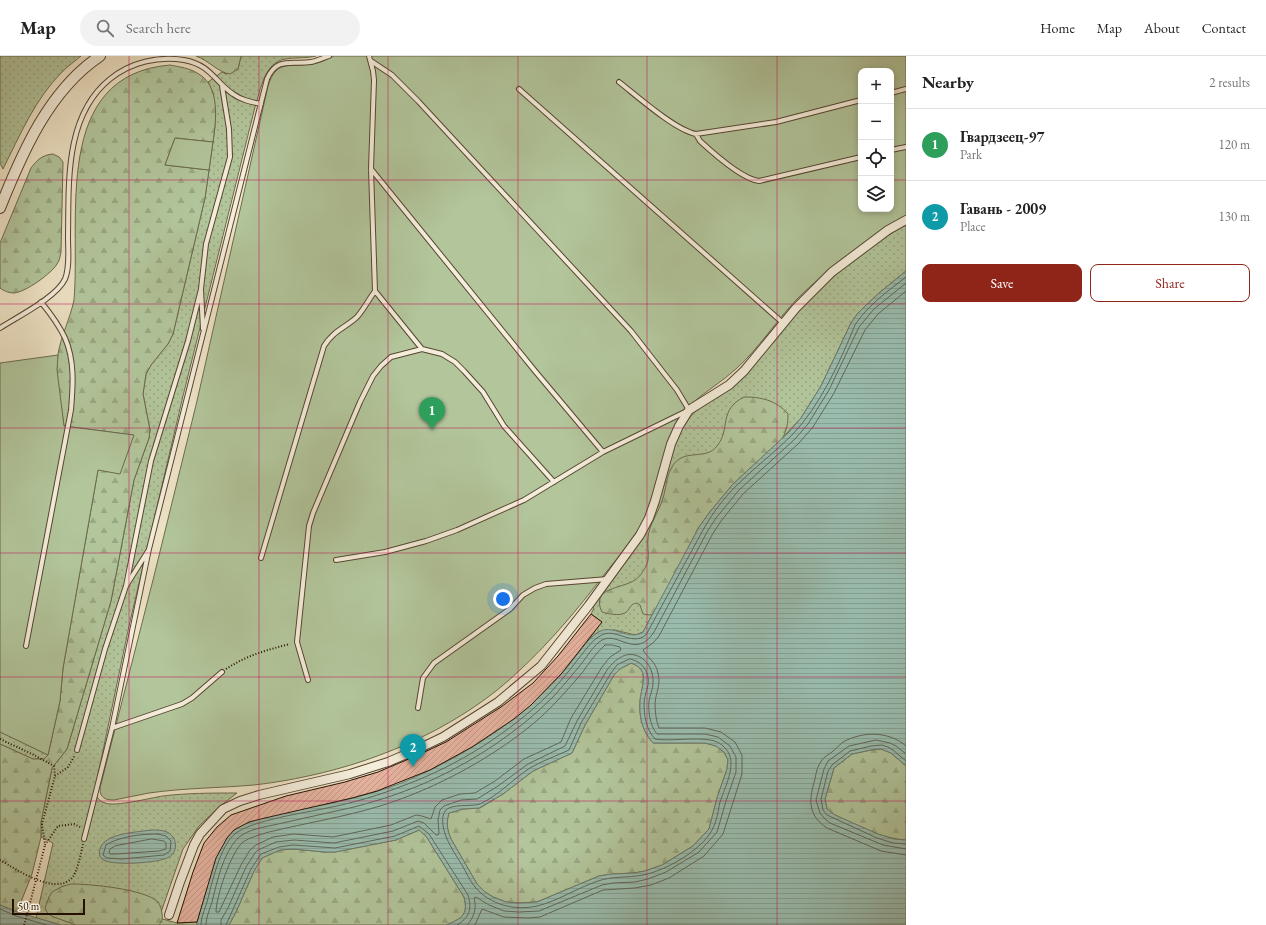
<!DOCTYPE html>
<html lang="en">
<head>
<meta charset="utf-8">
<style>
	body { margin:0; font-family:"EB Garamond",serif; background:#f2f2f2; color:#222 }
	.controls { position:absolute; right:12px; top:12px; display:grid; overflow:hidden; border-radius:8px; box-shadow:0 2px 6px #0003 }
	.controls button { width:36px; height:36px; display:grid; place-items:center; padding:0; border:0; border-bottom:1px solid #e0e0e0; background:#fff; color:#222; font:20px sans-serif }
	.scale { position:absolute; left:12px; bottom:10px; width:73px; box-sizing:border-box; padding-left:4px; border:2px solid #241102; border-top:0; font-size:11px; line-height:14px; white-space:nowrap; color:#241102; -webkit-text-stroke:3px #f4edda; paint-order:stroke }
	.you { position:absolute; left:503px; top:543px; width:14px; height:14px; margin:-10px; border:3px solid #fff; border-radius:50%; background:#1a73e8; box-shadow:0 0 0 6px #1a73e833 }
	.badge { display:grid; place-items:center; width:26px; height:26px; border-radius:50%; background:#8f2418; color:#fff; font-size:13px; font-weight:700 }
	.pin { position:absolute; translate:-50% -33px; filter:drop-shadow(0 1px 2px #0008) }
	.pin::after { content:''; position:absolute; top:21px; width:14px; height:12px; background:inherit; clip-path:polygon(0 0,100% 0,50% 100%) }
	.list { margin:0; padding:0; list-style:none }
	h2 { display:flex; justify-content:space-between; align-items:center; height:52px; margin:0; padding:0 16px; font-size:17px }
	h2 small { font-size:13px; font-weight:400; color:#767676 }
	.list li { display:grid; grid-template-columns:26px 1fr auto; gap:12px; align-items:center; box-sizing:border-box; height:72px; padding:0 16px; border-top:1px solid #e0e0e0 }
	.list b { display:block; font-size:15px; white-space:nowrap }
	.list p { margin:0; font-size:13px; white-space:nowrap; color:#767676 }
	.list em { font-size:13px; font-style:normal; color:#767676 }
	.actions { display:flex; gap:8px; padding:12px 16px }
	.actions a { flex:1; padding:9px 0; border:1px solid #8f2418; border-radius:8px; text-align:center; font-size:14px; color:#8f2418 }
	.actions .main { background:#8f2418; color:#fff }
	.icon { flex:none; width:22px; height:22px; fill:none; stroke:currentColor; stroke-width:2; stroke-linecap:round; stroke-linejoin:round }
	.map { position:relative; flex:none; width:906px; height:869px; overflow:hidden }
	header { display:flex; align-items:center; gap:24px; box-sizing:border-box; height:56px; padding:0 20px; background:#fff; border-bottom:1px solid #e0e0e0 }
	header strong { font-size:19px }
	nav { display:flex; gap:22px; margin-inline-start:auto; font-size:14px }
	.search { width:280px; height:36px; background:#f2f2f2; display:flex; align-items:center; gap:10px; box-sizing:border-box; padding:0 14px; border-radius:22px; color:#767676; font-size:15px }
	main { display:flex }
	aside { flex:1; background:#fff }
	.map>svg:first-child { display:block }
</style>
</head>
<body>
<header>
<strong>Map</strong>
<div class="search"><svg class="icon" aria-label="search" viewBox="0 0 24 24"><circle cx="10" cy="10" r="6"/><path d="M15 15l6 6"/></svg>Search here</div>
<nav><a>Home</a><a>Map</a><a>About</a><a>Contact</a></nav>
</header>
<main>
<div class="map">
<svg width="906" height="869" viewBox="0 0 906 869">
	<defs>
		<pattern id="grass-dots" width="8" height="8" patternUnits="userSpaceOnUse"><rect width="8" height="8" fill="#b2c59b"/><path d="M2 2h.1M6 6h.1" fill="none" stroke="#99a884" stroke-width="1.8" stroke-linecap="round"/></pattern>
		<pattern id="forest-firs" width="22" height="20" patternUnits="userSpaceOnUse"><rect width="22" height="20" fill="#b2c59b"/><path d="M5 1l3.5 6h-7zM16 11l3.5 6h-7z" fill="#99a884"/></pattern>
		<pattern id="water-rules" width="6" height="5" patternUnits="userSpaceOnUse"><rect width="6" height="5" fill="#9abeb0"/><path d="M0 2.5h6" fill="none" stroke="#85a296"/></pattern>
		<pattern id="building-hatch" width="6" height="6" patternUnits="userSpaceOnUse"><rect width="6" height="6" fill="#e6b3a0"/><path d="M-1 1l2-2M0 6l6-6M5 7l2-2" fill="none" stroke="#c59988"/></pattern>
	</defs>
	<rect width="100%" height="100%" fill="#eee3c6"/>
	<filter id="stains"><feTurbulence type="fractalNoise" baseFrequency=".005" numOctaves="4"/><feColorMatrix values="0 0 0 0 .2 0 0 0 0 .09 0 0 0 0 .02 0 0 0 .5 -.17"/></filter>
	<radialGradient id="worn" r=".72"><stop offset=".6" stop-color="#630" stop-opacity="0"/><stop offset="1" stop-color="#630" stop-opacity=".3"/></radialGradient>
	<!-- grass -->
	<path fill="url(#grass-dots)" stroke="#6b6b4e" d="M 0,0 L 81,0 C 75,5 68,10 62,16 C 35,43 20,79 3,113 L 0,107 Z
		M 241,0 L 316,0 C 306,3 295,1 285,3 C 264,7 261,33 255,51 L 183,340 L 129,570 L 95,733 C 96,740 98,745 105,747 C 115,751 150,742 163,740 C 187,737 212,737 237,737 L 219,751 L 199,770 L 183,793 L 159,862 L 177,867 L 197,866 L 197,869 L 61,869 L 36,862 L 53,787 L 41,781 L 41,766 L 52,712 L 67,693 L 111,545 L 134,424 L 149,382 L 150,374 L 143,338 L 146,318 L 151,309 L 168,288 L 173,278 L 205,142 L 213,86 L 215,70 L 215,53 L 213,37 L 208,26 L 222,16 L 226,18 L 238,13 Z
		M 906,168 L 906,215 L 878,238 L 858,257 L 851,267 L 821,330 L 801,362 L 699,471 L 643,576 L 635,579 L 615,574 L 598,576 L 588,584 L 602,566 L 591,558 L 594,552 L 589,549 L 632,494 L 682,371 L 693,357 L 740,324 L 755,308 L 801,252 L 833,221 L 872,190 Z
		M 0,676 L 6,678 L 48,699 L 44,703 L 33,703 L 0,688 Z"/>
	<!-- forest -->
	<path fill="url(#forest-firs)" stroke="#6b6b4e" d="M 196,0 L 241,0 L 238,13 L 230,18 C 219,17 208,4 196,0 Z
		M 170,9 C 180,11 189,12 197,17 C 221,29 216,65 213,86 L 175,82 L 165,109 L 209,114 L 205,142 L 173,278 L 168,288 L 151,309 L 146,318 L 143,338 L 150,374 L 149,382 L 134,424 L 111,545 L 67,693 L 52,712 L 41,766 L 41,781 L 32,818 L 17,856 L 0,849 L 0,688 L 33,703 L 44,703 L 48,699 L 60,645 L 63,612 L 98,414 L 133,379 L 64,370 C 61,348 54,320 58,298 C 61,280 70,263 74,244 C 81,162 51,19 170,9 Z
		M 53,98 L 59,101 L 63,106 L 61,196 C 60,200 60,204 57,208 C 52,217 26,236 14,237 C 9,237 4,235 0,232 L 0,187 L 31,112 C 37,104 42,99 53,98 Z
		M 744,341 C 761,341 776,344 788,358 C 788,367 787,374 782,383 L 733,428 L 709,457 L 699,471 L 654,558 L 649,559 L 643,558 L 640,549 L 637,547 C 629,548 631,553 625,557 C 619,560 608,558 602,556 C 590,531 622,533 635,524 C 641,520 647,510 648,504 C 649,497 647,489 648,482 C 649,468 659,456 663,442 C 666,433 666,422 671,413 C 673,408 676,405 681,402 C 693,396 708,402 717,390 C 731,373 718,354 744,341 Z
		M 631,607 C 652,614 640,632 640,647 C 639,662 643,676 653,687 L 705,687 L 716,690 L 724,696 L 728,704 L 727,713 L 717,742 L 709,773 L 693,790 L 662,809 L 645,815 L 634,817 L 612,818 L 599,820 L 537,846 L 518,847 L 506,846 L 493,841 L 485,836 L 477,828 L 451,783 C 447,774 446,767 449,757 L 463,753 L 480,752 L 503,738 L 533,715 L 572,697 L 585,669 L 614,619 L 620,613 Z
		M 881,693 L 891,697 L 906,710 L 906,784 C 883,783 850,768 830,756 L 827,753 L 825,743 L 834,712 L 852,698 L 871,694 Z
		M 419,774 L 426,780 L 464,841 C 469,859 461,863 446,869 L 229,869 L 236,856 L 254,815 L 262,802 L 280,794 L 293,793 L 325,796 L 335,796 L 396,784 Z
		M 71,828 C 90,828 145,833 158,846 C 160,849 162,854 162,858 C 163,862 162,865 159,869 L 76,869 L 51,860 L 47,856 L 45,852 L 49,841 L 52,836 L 61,831 Z"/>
	<!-- garden -->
	<path fill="#b2c59b" stroke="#6b6b4e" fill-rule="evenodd" d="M 334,0 L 906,0 L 906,160 C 868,186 830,210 797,243 C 776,265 759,292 737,312 C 722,326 704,336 689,350 L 647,458 C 636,481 619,500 603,520 C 578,553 550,586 520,614 C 464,668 384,704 308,720 C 290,724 272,727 254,729 C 219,732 184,732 149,737 C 137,739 126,742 114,744 C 105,744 100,742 100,732 L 154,520 L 197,345 L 268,30 C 276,4 289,11 310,8 C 319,8 327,3 334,0 ZM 861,15 L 891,15 L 891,153 L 861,153 Z
		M 175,82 L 213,86 L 209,114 L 165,109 Z
		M 58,299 L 57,314 L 64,370 L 134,379 L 120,418 L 98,414 L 63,612 L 60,645 L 48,699 L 0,676 L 0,307 Z"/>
	<!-- water -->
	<path fill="url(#water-rules)" stroke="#6b796a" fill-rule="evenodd" d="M 906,215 L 906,710 L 891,697 L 881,693 L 871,694 L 852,698 L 834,712 L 825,743 L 827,753 L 835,759 L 878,778 L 894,783 L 906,784 L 906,869 L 446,869 C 461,863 469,859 464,841 L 426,780 L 419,774 L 396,784 L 335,796 L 325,796 L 293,793 L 280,794 L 262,802 L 254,815 L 236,856 L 229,869 L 197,869 L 197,866 C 204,840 212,793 233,775 C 249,761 306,752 328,748 C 355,742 382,735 406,725 C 457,703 506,674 545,635 C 556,625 566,613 575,601 C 582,593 588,583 597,577 C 612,566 629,586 643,576 L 699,471 L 709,457 L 733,428 L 789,376 L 801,362 L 821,330 L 851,267 L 858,257 L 878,238 ZM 631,607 C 652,614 640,632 640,647 C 639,662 643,676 653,687 L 705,687 L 716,690 L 724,696 L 728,704 L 727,713 L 717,742 L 709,773 L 693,790 L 662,809 L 645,815 L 634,817 L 612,818 L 599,820 L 537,846 L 518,847 L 506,846 L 493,841 L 485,836 L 477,828 L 451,783 C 447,774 446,767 449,757 L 463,753 L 479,752 L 503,738 L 533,715 L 572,697 L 585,669 L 614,619 L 620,613 Z
		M 152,774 C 157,774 162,774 167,776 C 177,781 179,795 169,801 C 161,807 106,811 101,802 C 99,800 99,796 100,793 C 104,777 138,776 152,774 Z
		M 0,849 L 17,856 L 61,869 L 0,869 Z"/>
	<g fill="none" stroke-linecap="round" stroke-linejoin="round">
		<!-- shore -->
		<path stroke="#5f6859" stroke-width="1" d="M 605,589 L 612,589 L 620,591 L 621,594 L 610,601 L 602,611 L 571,662 L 561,686 L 524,703 L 495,725 L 475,737 L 460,738 L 442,744 L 435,751 L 431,763 L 422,760 L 416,759 L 391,769 L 333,781 L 294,778 L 273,781 L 256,789 L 250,794 L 241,809 L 219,856 L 216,856 C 216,841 231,796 243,786 C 250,781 260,779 269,776 C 306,767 344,761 380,750 C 436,733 498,699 541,661 C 556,647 569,632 582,617 C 589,607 596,597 605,589 Z
			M 630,603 C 642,605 650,616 648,629 C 647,635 644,641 644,647 C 644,660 646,673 655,683 C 671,686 706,679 719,687 C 735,697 732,712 727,727 C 725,733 722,740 720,746 C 718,755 717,765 712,774 C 702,794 665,815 643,819 C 628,822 612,820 598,825 C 577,832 558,845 537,850 C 515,855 490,849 475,831 C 470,825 466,816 462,809 C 457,801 451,792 447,783 C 444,776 440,763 445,755 C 451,747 472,751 480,748 C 499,739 513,723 530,712 C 542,705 556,700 569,694 L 581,667 L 611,617 L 617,609 Z
			M 906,690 C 889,675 863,675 843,686 C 839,689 836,693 832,696 C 828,699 825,700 822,704 C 818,709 816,716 815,723 C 809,743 807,759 827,772 L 881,795 L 906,799
			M 906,698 L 896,690 L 890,687 L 876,684 L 849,690 L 828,705 L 824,713 L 816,744 L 820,757 L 825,763 L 830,767 L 883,789 L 906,793
			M 906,705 L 893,694 L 888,691 L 882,689 L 871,690 L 850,695 L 832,709 L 828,715 L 821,743 L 823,754 L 827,759 L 877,782 L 893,787 L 906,788
			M 158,778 L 166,780 L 171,785 L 170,795 L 164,799 L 122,803 L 107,802 L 103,799 L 106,789 C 120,780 142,778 158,778 Z
			M 152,783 L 164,785 L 166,787 L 166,793 L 159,795 L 116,798 L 110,798 L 109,796 L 110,793 L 115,790 Z
			M 0,853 L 16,860 L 47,869
			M 201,869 C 201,861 205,853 207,846 C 212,827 220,789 236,777 C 254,764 304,757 327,752 C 353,747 380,739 405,729 C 457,710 511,676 550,637 C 560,626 570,614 579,602 C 585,595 591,585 600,580 C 614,570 631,591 646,579 L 703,474 C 712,458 723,443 736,430 C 754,412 774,397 792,379 C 820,350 840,306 855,269 C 868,249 888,235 906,221
			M 206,869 C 206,861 210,853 212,846 C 217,826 223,797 238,782 C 248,773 265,771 278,768 C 303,762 329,757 354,751 C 381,744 408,735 434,723 C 477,703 519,675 553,641 C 563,630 573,618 582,607 C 588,599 594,589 602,584 C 618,575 636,604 654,576 L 707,476 L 716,462 L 739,434 L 795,383 L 808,368 L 829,334 L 859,271 L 874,253 L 906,227
			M 221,869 L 221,864 L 228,852 L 246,811 L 255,797 L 258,794 L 276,786 L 294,784 L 334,787 L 393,775 L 418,765 L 424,767 L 436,779 L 438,779 L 439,777 L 438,764 L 440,754 L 444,750 L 461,744 L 477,743 L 498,730 L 528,708 L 565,690 L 577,665 L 607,614 C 613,606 623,596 635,599 C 647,602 654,615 653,627 C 653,633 650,639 649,645 C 648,655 650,670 657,678 L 705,678 L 718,681 L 730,690 L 736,701 L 736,716 L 726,745 L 717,776 L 699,796 L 666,816 L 648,823 L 635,826 L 613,827 L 602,829 L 539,855 L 519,856 L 504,855 L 489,849 L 476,841 L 474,842 C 477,852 474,862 467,869
			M 226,869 L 251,813 L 261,798 L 279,791 L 293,789 L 335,792 L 395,780 L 419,770 L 429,778 L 468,839 C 472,853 470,861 457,869
			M 475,869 L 482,853 L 504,861 L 528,862 L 540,861 L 603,834 L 635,832 L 651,829 L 669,822 L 704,800 L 723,778 L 742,718 L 742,699 L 735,686 L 721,676 L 705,672 L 659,672 C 656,665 655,655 655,647 C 656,636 661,629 658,617 C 655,604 648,603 643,594 L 653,587 L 659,580 L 712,479 L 721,465 L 743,438 L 799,387 L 813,371 L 834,337 L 865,274 L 878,258 L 906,235"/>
	</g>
	<!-- building -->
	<path fill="url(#building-hatch)" stroke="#241102" d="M 591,558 L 602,566 L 562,617 L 531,649 L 514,663 L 472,691 L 430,714 L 377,735 L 352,742 L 265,762 L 249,766 L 234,774 L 227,782 L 216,802 L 197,866 L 177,867 L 193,816 L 204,787 L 217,771 L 231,759 L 286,740 L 345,726 L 378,716 L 418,699 L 446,686 L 501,651 L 533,627 L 558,600 Z"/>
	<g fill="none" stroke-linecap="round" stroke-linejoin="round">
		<defs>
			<path id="service" d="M 369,0 L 373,15 L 374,24 L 371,113 L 375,235 L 422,293
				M 619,26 C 637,40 675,74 696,78
				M 519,33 L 783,267
				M 891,37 L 906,33
				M 861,44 L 776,66 L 696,78 L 700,85 C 713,97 742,123 759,125 L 861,101
				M 891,94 L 906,91
				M 371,113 L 535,315 L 603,396
				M 0,272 C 17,261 57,241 65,223 C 70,211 68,194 68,181 C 69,128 64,60 110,23 C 131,6 158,0 184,4 C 211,9 214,25 233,38 C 241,44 251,46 261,48
				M 203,273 L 201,233 L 206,188 L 230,101 L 229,73 L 222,30
				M 261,502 L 324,290 C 333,275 345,272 357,261 C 364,253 369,243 375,235
				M 336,504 L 385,496 L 426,485 L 457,474 L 524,444 L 603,396 L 689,354 L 677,334 L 631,275 L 418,45 L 392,19 L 371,5
				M 126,530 L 151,405 L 188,285 L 201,233
				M 26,590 L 71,354 C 73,330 75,305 65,282 C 59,269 50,257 41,246
				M 308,624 L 297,586 L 309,470 L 313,457 L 360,346 L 373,320 L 381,310 L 391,301 L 422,293 L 442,298 L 455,306 L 464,315 L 483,336 L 504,370 L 554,426
				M 418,652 L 423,622 L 434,607 L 510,553 L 523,539 L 535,532 L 546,528 L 608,523
				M 112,672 L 182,648 L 192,642 L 222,616
				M 77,694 L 105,593 L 126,530 L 148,495
				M 84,783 L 112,672 L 149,493 L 267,23 C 277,0 292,9 311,6 C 317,5 323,2 329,0"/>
			<path id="minor" d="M 169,859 L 180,826 L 194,789 L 200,778 L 223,753 L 240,745 L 259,739 L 350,718 L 388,706 L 416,694 L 443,681 L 498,646 L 541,610 L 589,549 L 640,479 L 649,462 L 655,445 L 671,388 L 679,370 L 689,354 L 729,329 L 744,315 L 796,252 L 832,216 L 888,174 L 906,164"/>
			<path id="tertiary" d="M 0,152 C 22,97 49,34 100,0"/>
		</defs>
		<!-- service casing -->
		<use href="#service" stroke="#564633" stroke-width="6"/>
		<!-- minor casing -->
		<use href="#minor" stroke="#564633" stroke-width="10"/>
		<!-- tertiary casing -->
		<use href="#tertiary" stroke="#564633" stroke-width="12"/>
		<!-- path -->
		<path stroke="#241102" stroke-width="2" stroke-dasharray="1 2" stroke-linecap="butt" d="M 226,613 C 247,599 267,594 290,588
			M 0,683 L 34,699 L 54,710 L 55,720 L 42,768 L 45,788
			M 55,720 L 68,711 L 75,699
			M 45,789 L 58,770 L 74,768 L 80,771
			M 0,804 C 16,813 53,839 71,823 C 77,818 81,797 83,788
			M 24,869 L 28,855"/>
		<!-- service -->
		<use href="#service" stroke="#f4edda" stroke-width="4"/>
		<!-- minor -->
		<use href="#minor" stroke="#f4edda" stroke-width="8"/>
		<!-- tertiary -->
		<use href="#tertiary" stroke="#f4edda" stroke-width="10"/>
		<!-- path-bridge -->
		<path stroke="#241102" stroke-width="2" stroke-dasharray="1 2" stroke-linecap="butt" d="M 28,855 L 45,789"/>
	</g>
	<!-- grid -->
	<path fill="none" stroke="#c2185b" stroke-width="1" stroke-opacity="0.55" d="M 129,0 L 129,869M 259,0 L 259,869M 388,0 L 388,869M 518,0 L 518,869M 647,0 L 647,869M 777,0 L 777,869M 0,124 L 861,124M 891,124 L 906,124M 0,248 L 906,248M 0,372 L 906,372M 0,497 L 906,497M 0,621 L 906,621M 0,745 L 906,745"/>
	<rect width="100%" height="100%" filter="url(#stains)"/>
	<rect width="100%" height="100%" fill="url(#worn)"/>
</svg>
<div class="controls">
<button>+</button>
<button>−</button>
<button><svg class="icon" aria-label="locate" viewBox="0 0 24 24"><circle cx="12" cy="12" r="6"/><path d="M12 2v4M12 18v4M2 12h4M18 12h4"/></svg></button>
<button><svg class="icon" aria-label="layers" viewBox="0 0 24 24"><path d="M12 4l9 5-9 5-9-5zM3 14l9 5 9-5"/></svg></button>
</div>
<div class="scale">50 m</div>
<div class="you"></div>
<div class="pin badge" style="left:432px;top:374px;background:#2e9e5b">1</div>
<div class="pin badge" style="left:413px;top:711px;background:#0f9aa8">2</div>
</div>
<aside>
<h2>Nearby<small>2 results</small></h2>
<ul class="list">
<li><span class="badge" style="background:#2e9e5b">1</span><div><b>Гвардзеец-97</b><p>Park</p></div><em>120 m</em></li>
<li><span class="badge" style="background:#0f9aa8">2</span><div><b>Гавань - 2009</b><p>Place</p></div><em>130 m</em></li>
</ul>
<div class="actions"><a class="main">Save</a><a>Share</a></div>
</aside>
</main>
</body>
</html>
